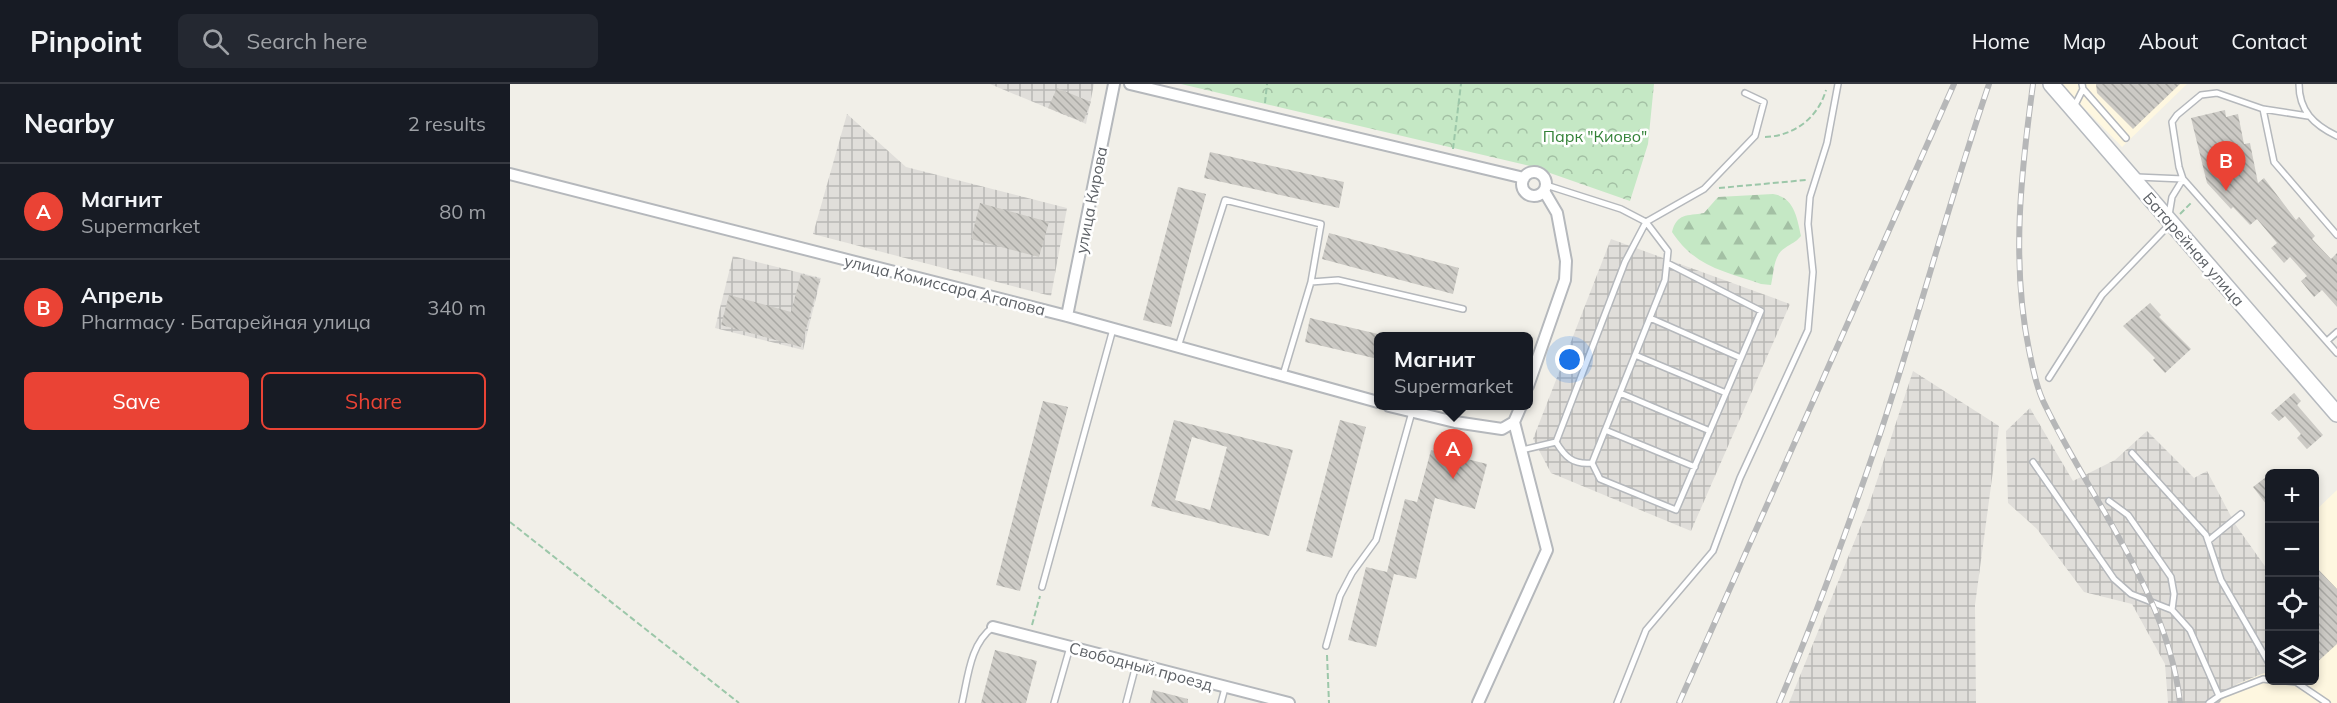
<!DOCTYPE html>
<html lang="en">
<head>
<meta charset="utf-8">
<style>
	body { margin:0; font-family:Mulish,sans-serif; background:#242831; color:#f1f3f6 }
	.controls { position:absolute; right:18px; bottom:18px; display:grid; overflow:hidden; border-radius:9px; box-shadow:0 3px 9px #0003 }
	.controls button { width:54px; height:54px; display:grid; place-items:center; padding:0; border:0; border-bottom:2px solid #363941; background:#171b24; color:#f1f3f6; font:30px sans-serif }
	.you { position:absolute; left:1060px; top:276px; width:21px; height:21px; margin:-15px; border:4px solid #fff; border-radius:50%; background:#1a73e8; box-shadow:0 0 0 9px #1a73e833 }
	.badge { display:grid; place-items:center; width:39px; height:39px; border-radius:50%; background:#ea4335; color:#fff; font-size:20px; font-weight:700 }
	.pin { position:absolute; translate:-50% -50px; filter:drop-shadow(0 2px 3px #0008) }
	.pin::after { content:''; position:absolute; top:32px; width:21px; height:18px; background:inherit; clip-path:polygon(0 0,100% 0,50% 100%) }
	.popup { position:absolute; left:864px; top:248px; width:159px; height:78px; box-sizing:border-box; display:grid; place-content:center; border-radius:9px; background:#171b24; filter:drop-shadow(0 2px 4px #0005); font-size:20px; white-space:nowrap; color:#9ea1a6 }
	.popup b { font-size:22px; color:#f1f3f6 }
	.popup::after { content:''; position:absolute; left:50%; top:100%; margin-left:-12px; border:12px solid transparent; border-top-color:#171b24 }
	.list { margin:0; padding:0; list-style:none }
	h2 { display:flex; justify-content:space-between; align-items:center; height:78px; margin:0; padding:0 24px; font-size:26px }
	h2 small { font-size:20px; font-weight:400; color:#9ea1a6 }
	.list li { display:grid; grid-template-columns:39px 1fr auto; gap:18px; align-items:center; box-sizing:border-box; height:96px; padding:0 24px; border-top:2px solid #363941 }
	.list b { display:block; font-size:22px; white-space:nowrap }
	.list p { margin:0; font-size:20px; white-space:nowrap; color:#9ea1a6 }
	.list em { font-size:20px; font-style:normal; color:#9ea1a6 }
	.actions { display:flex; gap:12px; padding:18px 24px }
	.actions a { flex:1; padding:14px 0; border:2px solid #ea4335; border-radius:9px; text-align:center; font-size:21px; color:#ea4335 }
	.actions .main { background:#ea4335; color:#fff }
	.icon { flex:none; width:33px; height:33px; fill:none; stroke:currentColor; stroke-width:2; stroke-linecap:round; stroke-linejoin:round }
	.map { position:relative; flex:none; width:1827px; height:619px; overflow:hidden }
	header { display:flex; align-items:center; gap:36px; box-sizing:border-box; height:84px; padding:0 30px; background:#171b24; border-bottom:2px solid #363941 }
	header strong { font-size:28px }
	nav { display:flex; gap:33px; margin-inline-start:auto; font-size:21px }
	.search { width:420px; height:54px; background:#242831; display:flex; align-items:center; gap:15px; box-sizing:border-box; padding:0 21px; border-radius:9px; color:#9ea1a6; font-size:22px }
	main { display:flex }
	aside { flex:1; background:#171b24 }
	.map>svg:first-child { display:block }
</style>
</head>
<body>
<header>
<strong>Pinpoint</strong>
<div class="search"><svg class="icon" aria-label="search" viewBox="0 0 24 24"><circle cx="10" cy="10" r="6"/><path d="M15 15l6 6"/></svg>Search here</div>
<nav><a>Home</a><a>Map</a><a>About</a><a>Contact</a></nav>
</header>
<main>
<aside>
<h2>Nearby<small>2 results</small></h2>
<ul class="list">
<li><span class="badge">A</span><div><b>Магнит</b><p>Supermarket</p></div><em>80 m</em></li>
<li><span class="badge">B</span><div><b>Апрель</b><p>Pharmacy · Батарейная улица</p></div><em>340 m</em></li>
</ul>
<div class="actions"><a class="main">Save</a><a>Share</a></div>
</aside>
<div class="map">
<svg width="1827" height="619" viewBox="0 0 1827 619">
	<defs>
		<pattern id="industrial-grid" width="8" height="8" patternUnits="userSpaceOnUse" patternTransform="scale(1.5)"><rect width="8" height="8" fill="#e0deda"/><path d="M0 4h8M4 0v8" fill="none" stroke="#b9b8b5"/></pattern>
		<pattern id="forest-firs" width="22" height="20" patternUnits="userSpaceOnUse" patternTransform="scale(1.5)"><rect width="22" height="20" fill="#c5e8c5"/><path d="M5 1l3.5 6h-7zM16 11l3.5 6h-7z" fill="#a3c0a4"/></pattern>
		<pattern id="park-crowns" width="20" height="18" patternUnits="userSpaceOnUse" patternTransform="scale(1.5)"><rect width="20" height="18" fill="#c5e8c5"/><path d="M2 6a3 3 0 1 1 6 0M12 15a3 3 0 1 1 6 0" fill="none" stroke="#a3c0a4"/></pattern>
		<pattern id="building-back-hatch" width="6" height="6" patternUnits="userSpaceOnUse" patternTransform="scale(1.5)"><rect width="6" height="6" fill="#cccac5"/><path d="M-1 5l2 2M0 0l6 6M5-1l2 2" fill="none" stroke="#a9a8a4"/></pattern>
	</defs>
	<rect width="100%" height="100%" fill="#f1efe8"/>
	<!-- commercial -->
	<path fill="#fef7e0" d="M 1551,0 L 1677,0 L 1612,63 Z
		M 1827,406 L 1827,619 L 1709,619 L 1727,600 L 1754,589 L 1759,590 L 1760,596 L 1804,596 L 1805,427 Z"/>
	<!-- industrial -->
	<path fill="url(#industrial-grid)" d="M 480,0 L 584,0 L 576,40 Z
		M 337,30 L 396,83 L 557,124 L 541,212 L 303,150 Z
		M 1101,155 L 1280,220 L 1181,447 L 1041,389 L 1023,355 Z
		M 223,172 L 311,194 L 293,266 L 205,244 Z
		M 1403,287 L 1489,342 L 1465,521 L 1466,619 L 1279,619 L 1358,424 Z
		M 1520,324 L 1563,397 L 1605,376 L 1637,347 L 1684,394 L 1697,387 L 1725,440 L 1759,488 L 1759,590 L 1754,589 L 1727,600 L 1709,619 L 1658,619 L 1655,580 L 1622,520 L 1574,508 L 1527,445 L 1498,419 L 1496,347 Z"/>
	<!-- forest -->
	<path fill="url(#forest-firs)" d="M 1263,110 C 1284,113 1287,133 1291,152 C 1285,159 1282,159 1275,164 C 1263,171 1264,189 1261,201 L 1251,200 C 1214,187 1185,183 1162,148 C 1167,129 1177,132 1194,129 L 1208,113 Z"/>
	<!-- park -->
	<path fill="url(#park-crowns)" d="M 671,0 L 1144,0 L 1138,60 L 1120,117 L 1020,82 Z"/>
	<!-- building -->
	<path fill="url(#building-back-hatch)" fill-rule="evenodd" d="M 1586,0 L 1670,0 L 1623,45 L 1587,9 Z
		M 547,4 L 581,18 L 573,38 L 538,24 Z
		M 1715,26 L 1716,33 L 1728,30 L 1734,60 L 1740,59 L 1748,99 L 1754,94 L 1786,136 L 1789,133 L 1805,152 L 1802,155 L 1821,175 L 1827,169 L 1827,223 L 1812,206 L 1804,213 L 1791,197 L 1797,192 L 1780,173 L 1774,179 L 1761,164 L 1767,159 L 1747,135 L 1740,141 L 1723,123 L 1721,125 L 1697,99 L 1681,34 Z
		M 700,68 L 834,98 L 829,124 L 694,94 Z
		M 668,103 L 696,110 L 661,243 L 633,236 Z
		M 470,119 L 539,138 L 529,173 L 461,155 Z
		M 819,149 L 949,184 L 943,210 L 812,175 Z
		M 291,190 L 310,195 L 291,263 L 211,241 L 219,211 L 281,228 Z
		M 1640,219 L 1651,231 L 1649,233 L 1681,265 L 1655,289 L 1643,276 L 1645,274 L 1613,242 Z
		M 800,234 L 868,250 L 868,275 L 795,258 Z
		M 1784,309 L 1791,317 L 1787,321 L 1813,351 L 1797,365 L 1787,354 L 1791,350 L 1775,332 L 1769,337 L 1761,329 Z
		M 533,317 L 558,323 L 510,507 L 486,501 Z
		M 664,336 L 783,366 L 759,452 L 641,422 ZM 682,353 L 717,363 L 700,426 L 665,416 Z
		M 830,336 L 856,343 L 822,474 L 796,467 Z
		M 921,366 L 977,380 L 965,425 L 925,414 L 906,495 L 884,490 L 866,563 L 838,556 L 856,483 L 877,488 L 895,415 L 907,418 Z
		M 1760,390 L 1760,425 L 1743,403 Z
		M 1804,481 L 1827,505 L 1827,560 L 1804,581 L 1804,538 L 1809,534 L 1804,529 Z
		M 485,566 L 527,577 L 516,619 L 471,619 Z
		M 643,606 L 678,615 L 678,619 L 640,619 Z"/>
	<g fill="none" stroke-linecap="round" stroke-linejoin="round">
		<defs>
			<path id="lane" d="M 1789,0 C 1789,27 1804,41 1827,52
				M 1573,5 L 1616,54
				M 1564,23 L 1573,5 L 1572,0
				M 1753,25 L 1798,32
				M 1627,93 L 1673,95
				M 1659,131 L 1662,113 L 1673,95
				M 1827,151 L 1764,78 L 1753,25 L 1707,9 L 1691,11 L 1667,31 L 1662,38 L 1669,83 L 1673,95 L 1827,269
				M 1140,234 L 1231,274
				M 1817,257 L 1827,248
				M 668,263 L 715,116 L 811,140 L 801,198
				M 1125,271 L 1216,309
				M 773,291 L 801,198 L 828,196 L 953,225
				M 1539,294 L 1592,211 L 1660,140
				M 1110,309 L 1200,347
				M 1095,346 L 1185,383
				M 1046,358 C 1055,373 1063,381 1082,379
				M 1012,366 L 1046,358 L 1115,178 L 1136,138 L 1111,125 L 1036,101
				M 1622,369 L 1696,451 L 1711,496 L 1760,581
				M 1523,378 L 1604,495 L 1621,510 L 1662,526 L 1664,510 L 1661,493 L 1618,431 L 1599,417
				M 1082,379 L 1155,196 L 1158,167 L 1136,138 L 1194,105 L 1245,52 L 1254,18 L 1235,9
				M 1082,379 L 1090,395 L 1166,426 L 1251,227 L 1157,179
				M 1698,457 L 1731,430
				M 532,503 L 603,245
				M 1662,526 L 1680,546 L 1709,612
				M 816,562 L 830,512 L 842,489 L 866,456 L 902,328
				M 1768,596 L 1786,598 L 1817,619
				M 452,619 C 458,593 460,560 483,543
				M 544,619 L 560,563
				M 616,619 L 626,581
				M 711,619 L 715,604
				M 1107,619 L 1136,546 L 1203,467 L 1230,394 L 1298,246 L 1303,188 L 1298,140 L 1300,113 L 1317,59 L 1328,0
				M 1699,619 L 1709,612 L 1753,595 L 1760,596"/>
			<path id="street" d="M 620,0 L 1014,94
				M1012 100a12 12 0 1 1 24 0a12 12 0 1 1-24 0Z
				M 0,90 L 557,232 L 868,318
				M 557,232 L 604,0
				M 1018,302 L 1055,196 L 1056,177 L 1047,129 L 1034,107
				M 879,322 L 945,338 L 992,345 L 1004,338
				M 483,543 L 779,619
				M 968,619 L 1037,466 L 1004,338 L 1011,322"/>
			<path id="secondary" d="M 1541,0 L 1827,330"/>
		</defs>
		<!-- lane casing -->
		<use href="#lane" stroke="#b5b8bc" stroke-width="8"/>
		<!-- street casing -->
		<use href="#street" stroke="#b5b8bc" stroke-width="14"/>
		<!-- secondary casing -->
		<use href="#secondary" stroke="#b6babf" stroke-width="18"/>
		<!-- path -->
		<path stroke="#9cc7a9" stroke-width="2" stroke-dasharray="6 3" stroke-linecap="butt" d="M 755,19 L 757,0
			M 1255,53 C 1284,52 1308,34 1316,6
			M 943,65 L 951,0
			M 1209,104 L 1296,96
			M 1670,130 L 1681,119
			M 0,438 L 229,619
			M 522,541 L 530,512
			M 817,571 L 819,619"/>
		<!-- lane -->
		<use href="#lane" stroke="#fff" stroke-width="5"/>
		<!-- street -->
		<use href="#street" stroke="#fff" stroke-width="10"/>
		<!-- secondary -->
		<use href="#secondary" stroke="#fff" stroke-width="15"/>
		<defs>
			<path id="rail" d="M 1523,0 C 1511,89 1501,178 1519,266 C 1523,285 1527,306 1536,323 C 1582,418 1659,512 1670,619
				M 1169,619 L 1444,0
				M 1269,619 C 1307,530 1340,438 1371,347 C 1409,232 1440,114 1479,0"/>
		</defs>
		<!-- rail casing -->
		<use href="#rail" stroke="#b6b7b8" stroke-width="6"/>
		<!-- rail -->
		<use href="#rail" stroke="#fff" stroke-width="4" stroke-dasharray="11" stroke-linecap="butt"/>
	</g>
	<g text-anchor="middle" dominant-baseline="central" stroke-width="5" stroke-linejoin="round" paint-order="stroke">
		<!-- park labels -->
		<g font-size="16" fill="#348238" stroke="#fff">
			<text x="1085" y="52">Парк "Киово"</text>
		</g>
		<!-- street labels -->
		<g font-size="16" fill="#5f6368" stroke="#fff">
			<text transform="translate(581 116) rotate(-79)">улица Кирова</text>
			<text transform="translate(1684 165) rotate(49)">Батарейная улица</text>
			<text transform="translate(435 201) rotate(14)">улица Комиссара Агапова</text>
			<text transform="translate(631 582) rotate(15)">Свободный проезд</text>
		</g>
	</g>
</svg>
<div class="controls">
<button>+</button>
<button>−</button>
<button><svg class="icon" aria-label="locate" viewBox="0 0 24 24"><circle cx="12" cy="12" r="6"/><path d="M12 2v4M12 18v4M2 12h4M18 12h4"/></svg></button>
<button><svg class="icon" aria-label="layers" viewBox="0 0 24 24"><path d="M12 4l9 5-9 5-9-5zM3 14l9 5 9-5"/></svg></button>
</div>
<div class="you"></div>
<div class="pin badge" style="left:943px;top:395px">A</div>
<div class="popup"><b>Магнит</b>Supermarket</div>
<div class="pin badge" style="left:1716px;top:107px">B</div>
</div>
</main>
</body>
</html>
